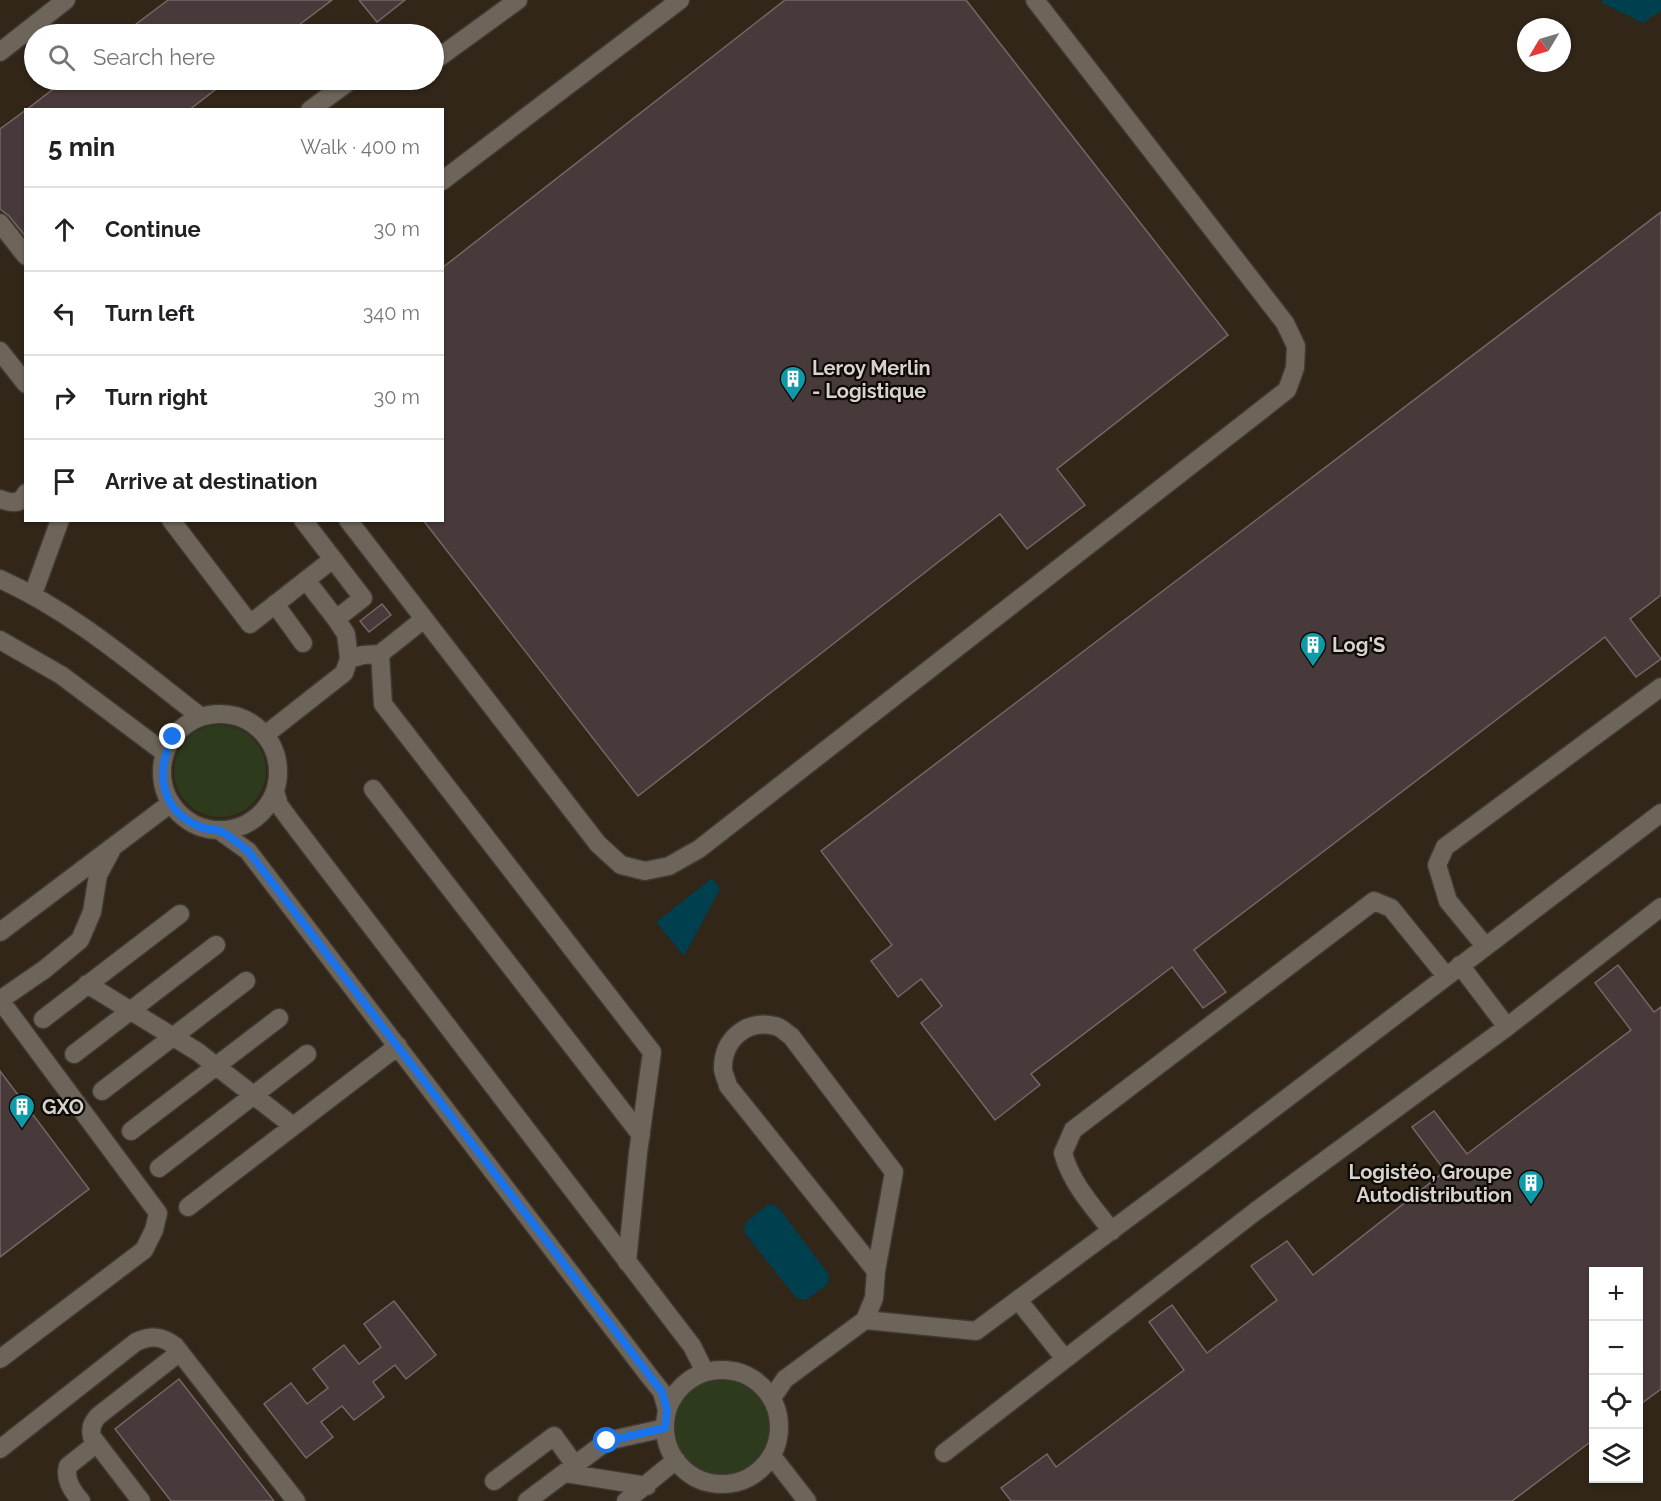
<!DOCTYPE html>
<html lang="en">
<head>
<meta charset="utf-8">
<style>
	body { margin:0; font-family:Raleway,sans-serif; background:#f6f6f6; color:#202124 }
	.controls { position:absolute; right:18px; bottom:18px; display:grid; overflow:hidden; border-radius:0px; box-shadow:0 2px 4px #0004 }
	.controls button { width:54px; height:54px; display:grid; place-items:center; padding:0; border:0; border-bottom:2px solid #e0e0e0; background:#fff; color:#202124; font:30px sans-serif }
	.compass { position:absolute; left:1517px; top:18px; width:54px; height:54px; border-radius:50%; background:#fff; box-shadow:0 2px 4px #0004; rotate:232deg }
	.stop { position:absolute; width:18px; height:18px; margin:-14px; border:4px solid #1a73e8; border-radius:50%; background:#fff }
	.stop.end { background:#1a73e8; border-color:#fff; box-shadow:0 2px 6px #0008 }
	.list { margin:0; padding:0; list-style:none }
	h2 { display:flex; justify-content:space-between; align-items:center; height:78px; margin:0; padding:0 24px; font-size:26px }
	h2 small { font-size:20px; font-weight:400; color:#757577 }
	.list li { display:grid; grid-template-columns:39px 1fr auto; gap:18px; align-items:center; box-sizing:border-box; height:84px; padding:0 24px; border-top:2px solid #e0e0e0 }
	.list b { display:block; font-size:22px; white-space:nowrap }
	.list em { font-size:20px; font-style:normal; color:#757577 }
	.icon { flex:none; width:33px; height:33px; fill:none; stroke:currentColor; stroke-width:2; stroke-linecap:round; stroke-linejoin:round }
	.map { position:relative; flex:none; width:1661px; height:1501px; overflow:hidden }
	.search { position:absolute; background:#fff; box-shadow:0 2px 4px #0004; left:24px; top:24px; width:420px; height:66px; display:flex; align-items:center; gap:15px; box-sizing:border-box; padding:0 21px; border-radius:33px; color:#757577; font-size:22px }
	.panel { position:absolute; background:#fff; box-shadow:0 2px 4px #0004; left:24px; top:108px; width:420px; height:414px; border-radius:0px }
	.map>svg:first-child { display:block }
</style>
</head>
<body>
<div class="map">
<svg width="1661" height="1501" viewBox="0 0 1661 1501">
	<rect width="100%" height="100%" fill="#271f16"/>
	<!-- built -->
	<path fill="#312618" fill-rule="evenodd" d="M 0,0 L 1661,0 L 1661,1501 L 0,1501 ZM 1526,27 L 1562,27 L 1562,63 L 1526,63 ZM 34,34 L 434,34 L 434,80 L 34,80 ZM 26,110 L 442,110 L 442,520 L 26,520 ZM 1594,1272 L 1638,1272 L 1638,1478 L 1594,1478 Z"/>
	<!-- green -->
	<path fill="#2e3a1c" d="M174 771a46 46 0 1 1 92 0a46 46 0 1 1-92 0Z
		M675 1427a47 47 0 1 1 94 0a47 47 0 1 1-94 0Z"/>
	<!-- water -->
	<path fill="#003f4e" d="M 1602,0 L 1661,0 L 1661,11 L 1643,23 L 1602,3 Z
		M 712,878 L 720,889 L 684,956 L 656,922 Z
		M 769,1204 L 778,1207 L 829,1275 L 828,1284 L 806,1300 L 796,1298 L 744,1232 L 746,1222 Z"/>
	<!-- building -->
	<path fill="#483a3a" stroke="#766666" stroke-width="1.5" d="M 168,0 L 332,0 L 287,34 L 123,34 Z
		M 359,0 L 405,0 L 377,22 Z
		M 785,0 L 966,0 L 1228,335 L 1057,469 L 1085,505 L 1027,549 L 1000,514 L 638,796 L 423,520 L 442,520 L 442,268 Z
		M 65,80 L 228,80 L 189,110 L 26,110 Z
		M 26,110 L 26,237 L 9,216 L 0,209 L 0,129 Z
		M 1661,212 L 1661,595 L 1630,619 L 1661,659 L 1636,677 L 1605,637 L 1194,950 L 1226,992 L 1203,1008 L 1172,967 L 1031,1074 L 1040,1085 L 995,1120 L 921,1023 L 942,1006 L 921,979 L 898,997 L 871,961 L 892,945 L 821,851 Z
		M 382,604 L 391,615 L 369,632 L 360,621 Z
		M 1618,965 L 1654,1012 L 1661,1007 L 1661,1389 L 1638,1406 L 1638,1272 L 1593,1272 L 1593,1440 L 1512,1501 L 1011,1501 L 1001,1488 L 1047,1454 L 1056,1467 L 1184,1370 L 1149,1322 L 1172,1305 L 1207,1353 L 1277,1300 L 1251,1266 L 1287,1241 L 1313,1275 L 1445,1171 L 1412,1127 L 1434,1111 L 1467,1154 L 1631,1030 L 1595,983 Z
		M 0,1071 L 89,1189 L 0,1257 Z
		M 394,1301 L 436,1355 L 406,1379 L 395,1365 L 373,1382 L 384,1397 L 354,1420 L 342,1406 L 321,1422 L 333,1437 L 306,1458 L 264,1404 L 291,1383 L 307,1404 L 328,1388 L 313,1369 L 344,1345 L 359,1364 L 381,1347 L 364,1324 Z
		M 179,1379 L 274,1501 L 171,1501 L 115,1429 Z"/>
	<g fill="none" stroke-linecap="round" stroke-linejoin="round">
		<defs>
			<path id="minor" d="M 0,52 L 66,0
				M 434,61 L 518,0
				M 310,110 L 351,80
				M 442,181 L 680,0
				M 0,223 L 26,256
				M 0,351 L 26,384
				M 0,499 C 10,503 21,505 26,493
				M 171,520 L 250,624 L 333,559
				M 303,520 L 363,598 L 336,619 L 346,634 L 349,659
				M 348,520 L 598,844 L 621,865 L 645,871 L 669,866 L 699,849 L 1287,390 L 1295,368 L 1296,346 L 1285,323 L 1035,0
				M 0,579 C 75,613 136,667 201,717
				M 306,580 L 336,619
				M 33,594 L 60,520
				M 275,604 L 303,643
				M 0,640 L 61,675 L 165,753
				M 380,654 L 383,704 L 652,1052 L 638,1153 L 627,1262
				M162 772a58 58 0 1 1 116 0a58 58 0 1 1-116 0Z
				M 265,735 L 344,673 L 349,659 L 363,655 L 380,654 L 424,619
				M 373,789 L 641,1135
				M 275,791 L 279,805 L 290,820 L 692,1346 L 705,1372
				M 220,831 L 248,851 L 650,1377 L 662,1392 L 667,1410
				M 0,932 L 171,803
				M 1485,946 L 1448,901 L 1437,865 L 1445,847 L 1661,687
				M 1460,965 L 1507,1027
				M 87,984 L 198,1052 L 293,1126
				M 0,1000 L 158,1213 L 154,1230 L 144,1250 L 0,1359
				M 0,1000 L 45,969 L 80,940 L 92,912 L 98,875 L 111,851
				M 43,1019 L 180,914
				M 74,1054 L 216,945
				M 102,1091 L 246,981
				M 131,1131 L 279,1018
				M 159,1168 L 307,1054
				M 188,1207 L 398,1046
				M 1112,1231 C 1093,1207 1071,1183 1063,1153 L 1073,1130 L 1374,901 L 1391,908 L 1446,976
				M 1019,1301 L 1065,1359
				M 865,1320 L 874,1298 L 876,1271 L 894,1172 L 791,1036 C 786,1033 781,1027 775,1026 C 747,1019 723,1039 723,1068 C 723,1074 727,1080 728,1086 L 876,1271
				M665 1427a57 57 0 1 1 114 0a57 57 0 1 1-114 0Z
				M 772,1398 L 785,1379 L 865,1320 L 976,1331 L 1190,1172 L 1661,813
				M 0,1449 L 136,1342 C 151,1335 162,1336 175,1346 L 296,1501
				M 944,1453 L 1256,1211 L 1507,1027 L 1661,907
				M 772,1456 L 807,1501
				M 565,1473 L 647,1486
				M 494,1481 L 554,1436 L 575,1465
				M 81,1501 C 72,1491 64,1479 68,1466 L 97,1443
				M 141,1501 L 92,1437 C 90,1428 92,1423 98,1416 L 180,1352
				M 527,1501 L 607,1441 L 665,1428
				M 626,1501 L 676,1460"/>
		</defs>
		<!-- minor casing -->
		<use href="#minor" stroke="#3f3933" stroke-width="21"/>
		<!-- minor -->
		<use href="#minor" stroke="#6d645a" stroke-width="18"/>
	</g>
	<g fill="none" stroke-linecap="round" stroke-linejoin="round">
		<!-- route -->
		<path stroke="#1a73e8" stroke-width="8" d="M 173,737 C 155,772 160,810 200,827 C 207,830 215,828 222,832 C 231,837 240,845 248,851 L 662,1392 L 667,1410 L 665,1428 L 607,1441"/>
	</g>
	<!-- icons -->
	<defs>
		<symbol id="building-pin" viewBox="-11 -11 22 30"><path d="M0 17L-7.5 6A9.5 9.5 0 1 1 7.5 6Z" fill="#0f9aa8" stroke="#0d0a06"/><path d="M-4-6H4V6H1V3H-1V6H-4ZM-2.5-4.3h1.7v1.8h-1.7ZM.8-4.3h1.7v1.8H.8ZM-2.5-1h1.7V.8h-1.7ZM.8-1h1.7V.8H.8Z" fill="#fff"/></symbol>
	</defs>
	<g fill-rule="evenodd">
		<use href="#building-pin" x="778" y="364" width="30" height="40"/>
		<use href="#building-pin" x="1298" y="630" width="30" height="40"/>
		<use href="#building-pin" x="7" y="1092" width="30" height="40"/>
		<use href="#building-pin" x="1516" y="1168" width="30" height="40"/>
	</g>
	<g text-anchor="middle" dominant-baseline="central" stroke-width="4.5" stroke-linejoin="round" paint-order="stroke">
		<!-- poi labels -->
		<g font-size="20" font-weight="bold" fill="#d8d2cd" stroke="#0d0a06" text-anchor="start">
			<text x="812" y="368">Leroy Merlin<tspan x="812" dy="23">- Logistique</tspan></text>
			<text x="1332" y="645">Log'S</text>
			<text x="42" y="1107">GXO</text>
			<text x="1512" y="1172" text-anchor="end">Logistéo, Groupe<tspan x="1512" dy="23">Autodistribution</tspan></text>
		</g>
	</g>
</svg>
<div class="controls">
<button>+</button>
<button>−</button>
<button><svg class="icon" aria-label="locate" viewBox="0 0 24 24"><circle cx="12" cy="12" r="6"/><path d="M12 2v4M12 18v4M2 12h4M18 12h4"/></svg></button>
<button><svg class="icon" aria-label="layers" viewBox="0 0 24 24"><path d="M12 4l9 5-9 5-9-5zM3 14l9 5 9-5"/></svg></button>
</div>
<svg class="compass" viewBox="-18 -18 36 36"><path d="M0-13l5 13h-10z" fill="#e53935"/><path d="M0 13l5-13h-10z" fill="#757577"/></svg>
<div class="stop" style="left:607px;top:1441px"></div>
<div class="stop end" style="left:173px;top:737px"></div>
<div class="search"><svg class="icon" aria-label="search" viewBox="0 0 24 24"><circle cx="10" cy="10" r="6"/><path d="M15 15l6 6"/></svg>Search here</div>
<section class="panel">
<h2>5 min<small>Walk · 400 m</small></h2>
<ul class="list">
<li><svg class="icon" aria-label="ahead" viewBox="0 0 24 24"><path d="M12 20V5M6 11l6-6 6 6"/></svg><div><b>Continue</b></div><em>30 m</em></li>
<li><svg class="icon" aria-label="left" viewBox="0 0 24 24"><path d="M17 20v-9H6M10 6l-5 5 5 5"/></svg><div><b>Turn left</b></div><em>340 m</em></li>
<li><svg class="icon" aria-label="right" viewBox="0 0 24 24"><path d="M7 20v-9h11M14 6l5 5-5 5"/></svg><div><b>Turn right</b></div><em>30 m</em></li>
<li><svg class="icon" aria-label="arrive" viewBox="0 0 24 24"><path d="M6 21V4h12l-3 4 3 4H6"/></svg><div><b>Arrive at destination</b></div></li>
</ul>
</section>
</div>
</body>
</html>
